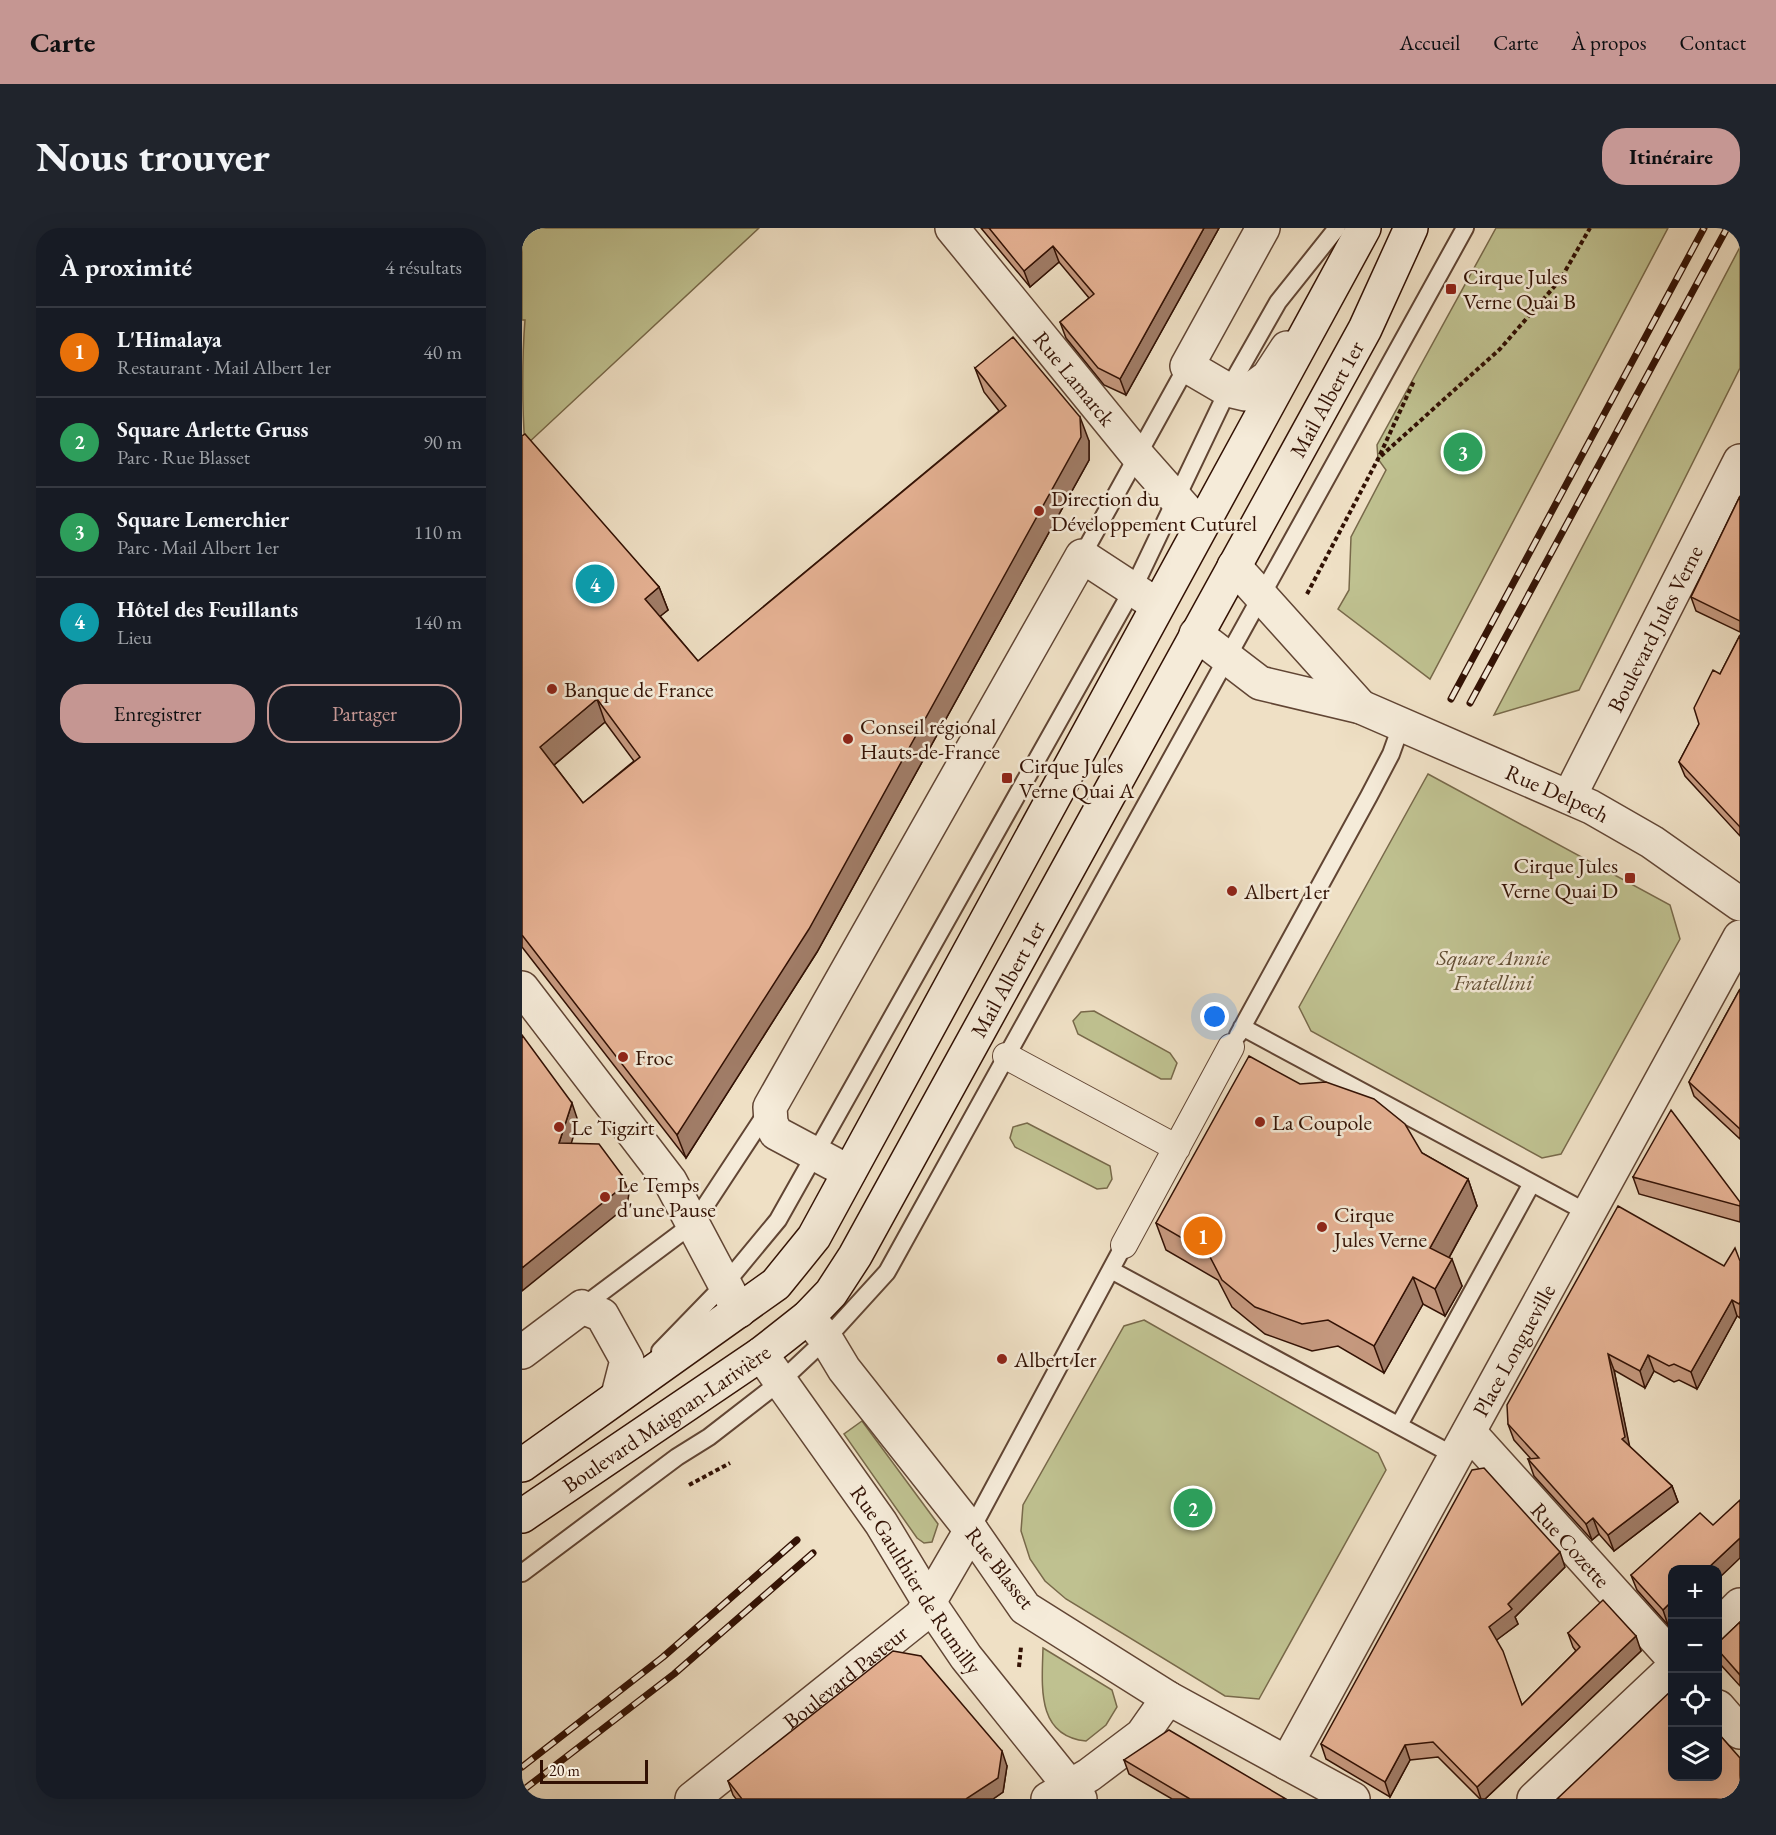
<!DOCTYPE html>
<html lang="fr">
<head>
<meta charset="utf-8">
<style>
	body { margin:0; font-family:"EB Garamond",serif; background:#20242c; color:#f1f3f6 }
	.controls { position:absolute; right:18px; bottom:18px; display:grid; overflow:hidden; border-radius:12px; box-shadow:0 6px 24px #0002 }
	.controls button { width:54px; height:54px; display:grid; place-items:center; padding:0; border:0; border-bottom:2px solid #363941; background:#171b24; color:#f1f3f6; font:30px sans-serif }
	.scale { position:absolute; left:18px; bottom:15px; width:108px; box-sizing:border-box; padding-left:6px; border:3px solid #321104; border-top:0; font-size:16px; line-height:21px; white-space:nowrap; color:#321104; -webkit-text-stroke:4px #f5ebd9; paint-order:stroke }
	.you { position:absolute; left:693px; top:789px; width:21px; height:21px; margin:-15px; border:4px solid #fff; border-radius:50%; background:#1a73e8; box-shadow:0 0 0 9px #1a73e833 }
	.badge { display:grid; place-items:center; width:39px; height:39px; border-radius:50%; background:#c59692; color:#fff; font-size:20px; font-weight:700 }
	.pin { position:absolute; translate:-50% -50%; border:3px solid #fff; box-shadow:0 2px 6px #0006 }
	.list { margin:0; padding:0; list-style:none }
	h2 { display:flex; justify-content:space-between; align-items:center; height:78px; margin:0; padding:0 24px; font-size:26px }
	h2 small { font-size:20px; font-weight:400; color:#9ea1a6 }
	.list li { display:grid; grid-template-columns:39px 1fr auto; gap:18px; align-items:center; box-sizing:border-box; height:90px; padding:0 24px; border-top:2px solid #363941 }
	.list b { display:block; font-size:22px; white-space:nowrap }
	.list p { margin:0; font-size:20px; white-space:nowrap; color:#9ea1a6 }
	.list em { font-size:20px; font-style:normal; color:#9ea1a6 }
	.actions { display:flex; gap:12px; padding:18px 24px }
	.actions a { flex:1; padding:14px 0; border:2px solid #c59692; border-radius:24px; text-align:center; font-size:21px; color:#c59692 }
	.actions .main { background:#c59692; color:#111 }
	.icon { flex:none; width:33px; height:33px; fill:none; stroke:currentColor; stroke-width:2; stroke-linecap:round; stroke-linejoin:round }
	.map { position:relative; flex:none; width:1218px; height:1571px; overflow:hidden; border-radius:24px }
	header { display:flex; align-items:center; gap:36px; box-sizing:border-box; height:84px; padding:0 30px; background:#c59692; color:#111 }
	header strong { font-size:28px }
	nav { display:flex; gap:33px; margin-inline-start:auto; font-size:21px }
	.intro { display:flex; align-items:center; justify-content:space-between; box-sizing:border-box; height:144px; padding:0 36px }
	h1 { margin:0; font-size:42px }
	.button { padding:15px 27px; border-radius:24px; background:#c59692; color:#111; font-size:21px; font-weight:700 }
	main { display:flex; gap:36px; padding:0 36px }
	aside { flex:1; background:#171b24; border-radius:24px; box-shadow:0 6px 24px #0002 }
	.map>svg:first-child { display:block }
</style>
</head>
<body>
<header>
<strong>Carte</strong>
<nav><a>Accueil</a><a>Carte</a><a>À propos</a><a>Contact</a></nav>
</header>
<div class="intro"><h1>Nous trouver</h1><a class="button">Itinéraire</a></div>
<main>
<aside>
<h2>À proximité<small>4 résultats</small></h2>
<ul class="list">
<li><span class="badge" style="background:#e8710a">1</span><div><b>L'Himalaya</b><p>Restaurant · Mail Albert 1er</p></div><em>40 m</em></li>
<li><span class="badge" style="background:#2e9e5b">2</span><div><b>Square Arlette Gruss</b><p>Parc · Rue Blasset</p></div><em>90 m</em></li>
<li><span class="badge" style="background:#2e9e5b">3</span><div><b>Square Lemerchier</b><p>Parc · Mail Albert 1er</p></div><em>110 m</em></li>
<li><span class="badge" style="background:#0f9aa8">4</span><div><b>Hôtel des Feuillants</b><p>Lieu</p></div><em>140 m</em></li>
</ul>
<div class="actions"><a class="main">Enregistrer</a><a>Partager</a></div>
</aside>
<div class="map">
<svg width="1218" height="1571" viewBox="0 0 1218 1571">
	<rect width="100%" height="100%" fill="#efe0c5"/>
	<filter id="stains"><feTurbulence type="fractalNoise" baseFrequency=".00333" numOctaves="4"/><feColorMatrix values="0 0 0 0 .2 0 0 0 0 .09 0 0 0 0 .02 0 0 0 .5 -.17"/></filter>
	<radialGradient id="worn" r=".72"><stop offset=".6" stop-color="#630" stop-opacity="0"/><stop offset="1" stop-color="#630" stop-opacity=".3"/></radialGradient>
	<!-- green -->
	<path fill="#bfc190" stroke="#78694a" stroke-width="1.5" d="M 0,0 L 237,0 L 3,218 C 0,181 0,129 3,92 L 0,92 Z
		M 974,0 L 1146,0 L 908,451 L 816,381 L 827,362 L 829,309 L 864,242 L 856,231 L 855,217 Z
		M 1218,19 L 1218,140 L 1057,462 L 972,487 Z
		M 906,546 L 1148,677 L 1158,711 L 1039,926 L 1020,930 L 789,803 L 777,779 Z
		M 572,783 L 648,825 L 655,835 L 649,851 L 639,851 L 556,806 L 551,793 L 559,784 Z
		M 505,895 L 588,938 L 590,951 L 585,960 L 575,961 L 493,919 L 488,910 L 491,899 Z
		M 622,1092 L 856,1225 L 864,1242 L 737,1471 L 703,1468 L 544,1371 L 523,1353 L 508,1331 L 499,1303 L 501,1277 L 602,1098 Z
		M 340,1193 L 416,1296 L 410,1314 L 402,1315 L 395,1310 L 322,1206 Z
		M 521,1420 L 590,1462 L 595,1479 L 584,1497 L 564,1513 C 514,1508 520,1458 521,1420 Z"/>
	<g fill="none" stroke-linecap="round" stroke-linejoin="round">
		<defs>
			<path id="service" d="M 560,328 L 665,138
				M 720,799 L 1066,985
				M 716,807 L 847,568 L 869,526 L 879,498
				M 589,1042 L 933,1228
				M 60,1079 L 172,995 L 245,884
				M 138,1123 L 203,1056 L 256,992 L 612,359 L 706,162 L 756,74 L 815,0
				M 877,1197 L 1010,955
				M 449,1302 L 602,1017
				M 0,1345 L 155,1229 L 187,1209 L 258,1154 L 304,1111 L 365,1044 L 943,0"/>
			<path id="pedestrian" d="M 484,828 L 655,920
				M 602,1017 L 709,819"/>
			<g id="minor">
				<path id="s1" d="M 430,0 L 616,228 L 678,298"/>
				<path d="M 741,0 L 665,138 L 706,162 L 723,166 L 746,149 L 765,120"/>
				<path id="s2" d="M 1047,569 L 1218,233"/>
				<path d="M 0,760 L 148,953 L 217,1083"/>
				<path d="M 327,944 L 254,905 L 249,895 L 248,879 L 560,328 L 635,377"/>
				<path d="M 286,1089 L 304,1111 L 322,1141 L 449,1302 L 503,1380 L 646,1470 L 831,1571"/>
				<path d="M 0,1124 L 60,1079 L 80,1087 L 105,1132 L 96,1167"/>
				<path id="s3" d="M 239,1126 L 359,1295 L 408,1376 L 444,1429 L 558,1571"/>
				<path id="s4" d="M 947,1204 L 1150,1429"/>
				<path d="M 1196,1399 L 1218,1377"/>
				<path d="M 1196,1479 L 1218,1504"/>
				<path id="s5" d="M 765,1535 L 1218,709"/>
				<path id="s6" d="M 170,1571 L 399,1388 L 449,1302"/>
				<path d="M 526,1571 L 567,1547 L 620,1507 L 646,1470"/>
				<path d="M 1012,1571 L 1150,1441"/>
			</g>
			<g id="tertiary">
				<path d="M 712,338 L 839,479"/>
				<path id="s7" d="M 674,406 L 738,455 L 839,479 L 1069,579 L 1130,614 L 1218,676"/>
			</g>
			<g id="secondary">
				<path d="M 0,1237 L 254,1056 L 292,1009 L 842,0"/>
				<path id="s8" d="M 0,1288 L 239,1126 L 286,1089 L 309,1065 L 333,1028 L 843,101 L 889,0"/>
			</g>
		</defs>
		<!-- service casing -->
		<use href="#service" stroke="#614534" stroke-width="20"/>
		<!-- pedestrian casing -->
		<use href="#pedestrian" stroke="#614534" stroke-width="28"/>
		<!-- minor casing -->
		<use href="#minor" stroke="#614534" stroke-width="36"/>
		<!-- tertiary casing -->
		<use href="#tertiary" stroke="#614534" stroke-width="36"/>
		<!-- secondary casing -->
		<use href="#secondary" stroke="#321104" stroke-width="36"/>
		<!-- path -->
		<path stroke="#321104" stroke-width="4" stroke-dasharray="4.5 3" stroke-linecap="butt" d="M 859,228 L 978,121 L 1038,52 L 1068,0
			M 785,366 L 856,231 L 892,153
			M 167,1257 L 208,1235
			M 497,1439 L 499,1419"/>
		<!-- service -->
		<use href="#service" stroke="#f5ebd9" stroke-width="16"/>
		<!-- pedestrian -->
		<use href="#pedestrian" stroke="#f5ebd9" stroke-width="26"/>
		<!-- minor -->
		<use href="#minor" stroke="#f5ebd9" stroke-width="33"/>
		<!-- tertiary -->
		<use href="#tertiary" stroke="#f5ebd9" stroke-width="33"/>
		<!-- secondary -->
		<use href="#secondary" stroke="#f5ebd9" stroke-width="33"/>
		<defs>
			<path id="rail" d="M 929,471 L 1182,0
				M 948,475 L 1205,0
				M 0,1539 L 141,1429 L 275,1312
				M 0,1563 L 152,1446 L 291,1325"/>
		</defs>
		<!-- rail casing -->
		<use href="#rail" stroke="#321104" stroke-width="7"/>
		<!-- rail -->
		<use href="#rail" stroke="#f5ebd9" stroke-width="4.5" stroke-dasharray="14" stroke-linecap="butt"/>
	</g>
	<!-- wall -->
	<path fill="#c6997f" stroke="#321104" stroke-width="1.5" fill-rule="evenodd" d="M 459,0 L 697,0 L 604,167 L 582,157 L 544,110 L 538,94 L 567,70 L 537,34 L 508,59 Z
		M 453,140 L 567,213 L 567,232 L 295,724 L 164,930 L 0,719 L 0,208 L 137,359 L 146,382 L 138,388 L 176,433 L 477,183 L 462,164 ZM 83,494 L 112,533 L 61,575 L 32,537 Z
		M 1218,268 L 1218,404 L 1174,383 L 1169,369 Z
		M 1218,407 L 1218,608 L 1163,548 L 1157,534 L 1177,496 L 1198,446 Z
		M 1218,761 L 1218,911 L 1172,868 L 1167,854 Z
		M 900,925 L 946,951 L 955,978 L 927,1030 L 940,1058 L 923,1088 L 901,1076 L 862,1145 L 816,1118 L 790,1123 L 743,1106 L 710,1079 L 696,1052 L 644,1022 L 634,995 Z
		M 1111,949 L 1218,974 L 1218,994 L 1117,966 Z
		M 1218,1033 L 1218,1090 L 1215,1088 L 1175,1161 L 1157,1152 L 1152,1154 L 1132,1143 L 1123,1160 L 1092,1142 L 1107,1218 L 1150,1258 L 1156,1274 L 1092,1323 L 1077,1306 L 1070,1312 L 1012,1248 L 1006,1231 L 1009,1231 L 992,1212 L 986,1196 L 1202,1038 Z
		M 1191,1297 L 1150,1341 L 1150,1393 L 1146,1397 L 1115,1362 L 1109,1347 Z
		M 1043,1339 L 993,1389 L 996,1396 L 974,1412 L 1000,1477 L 1054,1423 L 1051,1419 L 1046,1405 L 1119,1423 L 963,1571 L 958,1571 L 916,1529 L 888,1532 L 868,1569 L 804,1531 L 799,1516 Z
		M 1218,1394 L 1218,1458 L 1199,1437 L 1196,1427 L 1196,1415 Z
		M 602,1532 L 764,1571 L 650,1571 L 607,1546 Z
		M 485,1538 L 481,1564 L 471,1571 L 214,1571 L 211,1567 L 206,1553 Z"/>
	<!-- shaded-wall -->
	<path fill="#a17d68" stroke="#321104" stroke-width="1.5" d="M 682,0 L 697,0 L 604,167 L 598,151 Z
		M 531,18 L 537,34 L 508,59 L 502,43 Z
		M 558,189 L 567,213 L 567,232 L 295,724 L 164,930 L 155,907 Z
		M 137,359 L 146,382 L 131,394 L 123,371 Z
		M 75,471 L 83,494 L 26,542 L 18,519 Z
		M 50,875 L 56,893 L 44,933 L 37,915 Z
		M 100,947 L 107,965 L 105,978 L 0,1063 L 0,1040 Z
		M 946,951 L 955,978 L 918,1046 L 908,1020 Z
		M 930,1031 L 940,1058 L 923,1088 L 913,1061 Z
		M 891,1049 L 901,1076 L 862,1145 L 852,1118 Z
		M 1210,1072 L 1215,1088 L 1175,1161 L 1169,1144 Z
		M 1086,1126 L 1092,1142 L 1109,1225 L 1100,1211 Z
		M 1126,1127 L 1132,1143 L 1123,1160 L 1118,1143 Z
		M 1150,1258 L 1156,1274 L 1092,1323 L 1086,1307 Z
		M 1071,1290 L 1077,1306 L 1070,1312 L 1064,1296 Z
		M 1218,1310 L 1218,1330 L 1196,1351 L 1196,1341 L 1185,1341 Z
		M 1038,1324 L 1043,1339 L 993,1389 L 996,1396 L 972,1414 L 967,1399 L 986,1376 Z
		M 1150,1373 L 1150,1393 L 1146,1397 L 1141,1382 Z
		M 1114,1408 L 1119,1423 L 963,1571 L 959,1571 L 955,1559 Z
		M 883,1517 L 888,1532 L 868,1569 L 863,1554 Z
		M 480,1523 L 485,1538 L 481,1564 L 471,1571 L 444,1571 Z"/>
	<!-- building -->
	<path fill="#e6b294" stroke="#321104" stroke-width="1.5" fill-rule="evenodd" d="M 467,0 L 682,0 L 598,151 L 576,140 L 538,94 L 572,66 L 531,18 L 502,43 Z
		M 491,109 L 558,189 L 559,209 L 287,701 L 155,907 L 0,707 L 0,208 L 3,206 L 137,359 L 123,371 L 176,433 L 484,178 L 453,140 ZM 75,471 L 118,529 L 61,575 L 18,519 Z
		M 1218,268 L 1218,393 L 1169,369 Z
		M 1218,407 L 1218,599 L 1157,534 L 1177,496 L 1172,480 L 1191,442 L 1198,446 Z
		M 1218,761 L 1218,901 L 1167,854 Z
		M 0,807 L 50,875 L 37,915 L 77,916 L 100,947 L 99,960 L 0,1040 Z
		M 727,828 L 778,856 L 804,854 L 852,871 L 883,896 L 900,925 L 946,951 L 908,1020 L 930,1031 L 913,1061 L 891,1049 L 852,1118 L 806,1092 L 780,1096 L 733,1079 L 700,1052 L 686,1025 L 634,995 Z
		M 1149,882 L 1218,974 L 1218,978 L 1111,949 Z
		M 1096,978 L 1202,1038 L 1213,1020 L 1218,1033 L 1218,1074 L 1217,1076 L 1210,1072 L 1169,1144 L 1152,1136 L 1147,1138 L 1126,1127 L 1118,1143 L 1086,1126 L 1103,1209 L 1100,1211 L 1150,1258 L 1086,1307 L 1071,1290 L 1064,1296 L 1006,1231 L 1017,1230 L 986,1196 L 985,1177 Z
		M 962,1240 L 1038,1324 L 986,1376 L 990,1381 L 967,1399 L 981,1423 L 1000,1477 L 1058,1419 L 1046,1405 L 1081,1372 L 1114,1408 L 955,1559 L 911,1514 L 883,1517 L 863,1554 L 799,1516 L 950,1242 Z
		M 1218,1272 L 1218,1310 L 1185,1341 L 1150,1341 L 1150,1373 L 1141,1382 L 1109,1347 L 1178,1285 L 1191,1297 Z
		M 1218,1394 L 1218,1447 L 1196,1422 L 1196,1415 Z
		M 371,1423 L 399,1428 L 480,1523 L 476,1550 L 444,1571 L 220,1571 L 206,1553 Z
		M 1150,1462 L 1150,1548 L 1196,1548 L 1196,1505 L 1218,1530 L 1218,1571 L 1035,1571 Z
		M 647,1502 L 764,1571 L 668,1571 L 602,1532 Z"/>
	<!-- markers -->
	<g fill="#8f2418" stroke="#f5ebd9" stroke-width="2">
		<rect x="923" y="55" width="12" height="12" rx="3"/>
		<circle cx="517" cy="283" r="6"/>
		<circle cx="30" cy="461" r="6"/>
		<circle cx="326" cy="511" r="6"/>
		<rect x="479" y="544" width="12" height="12" rx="3"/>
		<rect x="1102" y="644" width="12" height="12" rx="3"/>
		<circle cx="710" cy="663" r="6"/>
		<circle cx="101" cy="829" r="6"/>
		<circle cx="738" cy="894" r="6"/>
		<circle cx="37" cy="899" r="6"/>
		<circle cx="83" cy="969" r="6"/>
		<circle cx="800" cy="999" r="6"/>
		<circle cx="480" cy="1131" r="6"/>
	</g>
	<g text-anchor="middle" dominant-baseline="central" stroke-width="5" stroke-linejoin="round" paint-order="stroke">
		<!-- poi labels -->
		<g font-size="22" fill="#321104" stroke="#f5ebd9" text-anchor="start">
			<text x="941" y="48">Cirque Jules<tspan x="941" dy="25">Verne Quai B</tspan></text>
			<text x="529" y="270">Direction du<tspan x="529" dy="25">Développement Cuturel</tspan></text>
			<text x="42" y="461">Banque de France</text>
			<text x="338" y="498">Conseil régional<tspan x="338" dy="25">Hauts-de-France</tspan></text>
			<text x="497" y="537">Cirque Jules<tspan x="497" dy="25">Verne Quai A</tspan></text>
			<text x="1096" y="637" text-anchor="end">Cirque Jules<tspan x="1096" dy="25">Verne Quai D</tspan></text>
			<text x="722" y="663">Albert 1er</text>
			<text x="113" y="829">Froc</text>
			<text x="750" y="894">La Coupole</text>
			<text x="49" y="899">Le Tigzirt</text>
			<text x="95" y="956">Le Temps<tspan x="95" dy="25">d'une Pause</tspan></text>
			<text x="812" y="986">Cirque<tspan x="812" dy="25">Jules Verne</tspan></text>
			<text x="492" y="1131">Albert Ier</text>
		</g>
		<!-- street labels -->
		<g font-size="22" fill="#321104" stroke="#f5ebd9">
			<text stroke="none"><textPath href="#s1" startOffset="194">Rue Lamarck</textPath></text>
			<text stroke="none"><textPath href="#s8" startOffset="1404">Mail Albert 1er</textPath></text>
			<text stroke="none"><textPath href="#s2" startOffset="189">Boulevard Jules Verne</textPath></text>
			<text stroke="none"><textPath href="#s7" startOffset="399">Rue Delpech</textPath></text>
			<text stroke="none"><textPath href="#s8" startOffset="742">Mail Albert 1er</textPath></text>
			<text stroke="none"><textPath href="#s5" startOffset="471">Place Longueville</textPath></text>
			<text stroke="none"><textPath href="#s8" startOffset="174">Boulevard Maignan-Larivière</textPath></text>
			<text stroke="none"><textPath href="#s4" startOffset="152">Rue Cozette</textPath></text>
			<text transform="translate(478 1340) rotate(52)">Rue Blasset</text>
			<text stroke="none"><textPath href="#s3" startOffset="274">Rue Gaulthier de Rumilly</textPath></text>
			<text stroke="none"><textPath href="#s6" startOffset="196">Boulevard Pasteur</textPath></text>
		</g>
		<!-- park labels -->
		<g font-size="22" font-style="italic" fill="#634f35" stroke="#f5ebd9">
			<text x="971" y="729">Square Annie<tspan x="971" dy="25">Fratellini</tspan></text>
		</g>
	</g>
	<rect width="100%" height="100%" filter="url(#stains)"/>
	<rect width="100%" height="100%" fill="url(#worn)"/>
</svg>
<div class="controls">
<button>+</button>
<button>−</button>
<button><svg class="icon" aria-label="locate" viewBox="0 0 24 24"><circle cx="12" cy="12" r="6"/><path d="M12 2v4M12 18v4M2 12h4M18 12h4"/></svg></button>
<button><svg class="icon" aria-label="layers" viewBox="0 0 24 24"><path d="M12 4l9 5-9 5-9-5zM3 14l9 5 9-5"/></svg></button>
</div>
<div class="scale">20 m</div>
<div class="you"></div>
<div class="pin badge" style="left:681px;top:1008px;background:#e8710a">1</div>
<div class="pin badge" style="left:671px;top:1280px;background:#2e9e5b">2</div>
<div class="pin badge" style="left:941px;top:224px;background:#2e9e5b">3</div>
<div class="pin badge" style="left:73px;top:356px;background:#0f9aa8">4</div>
</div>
</main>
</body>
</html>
